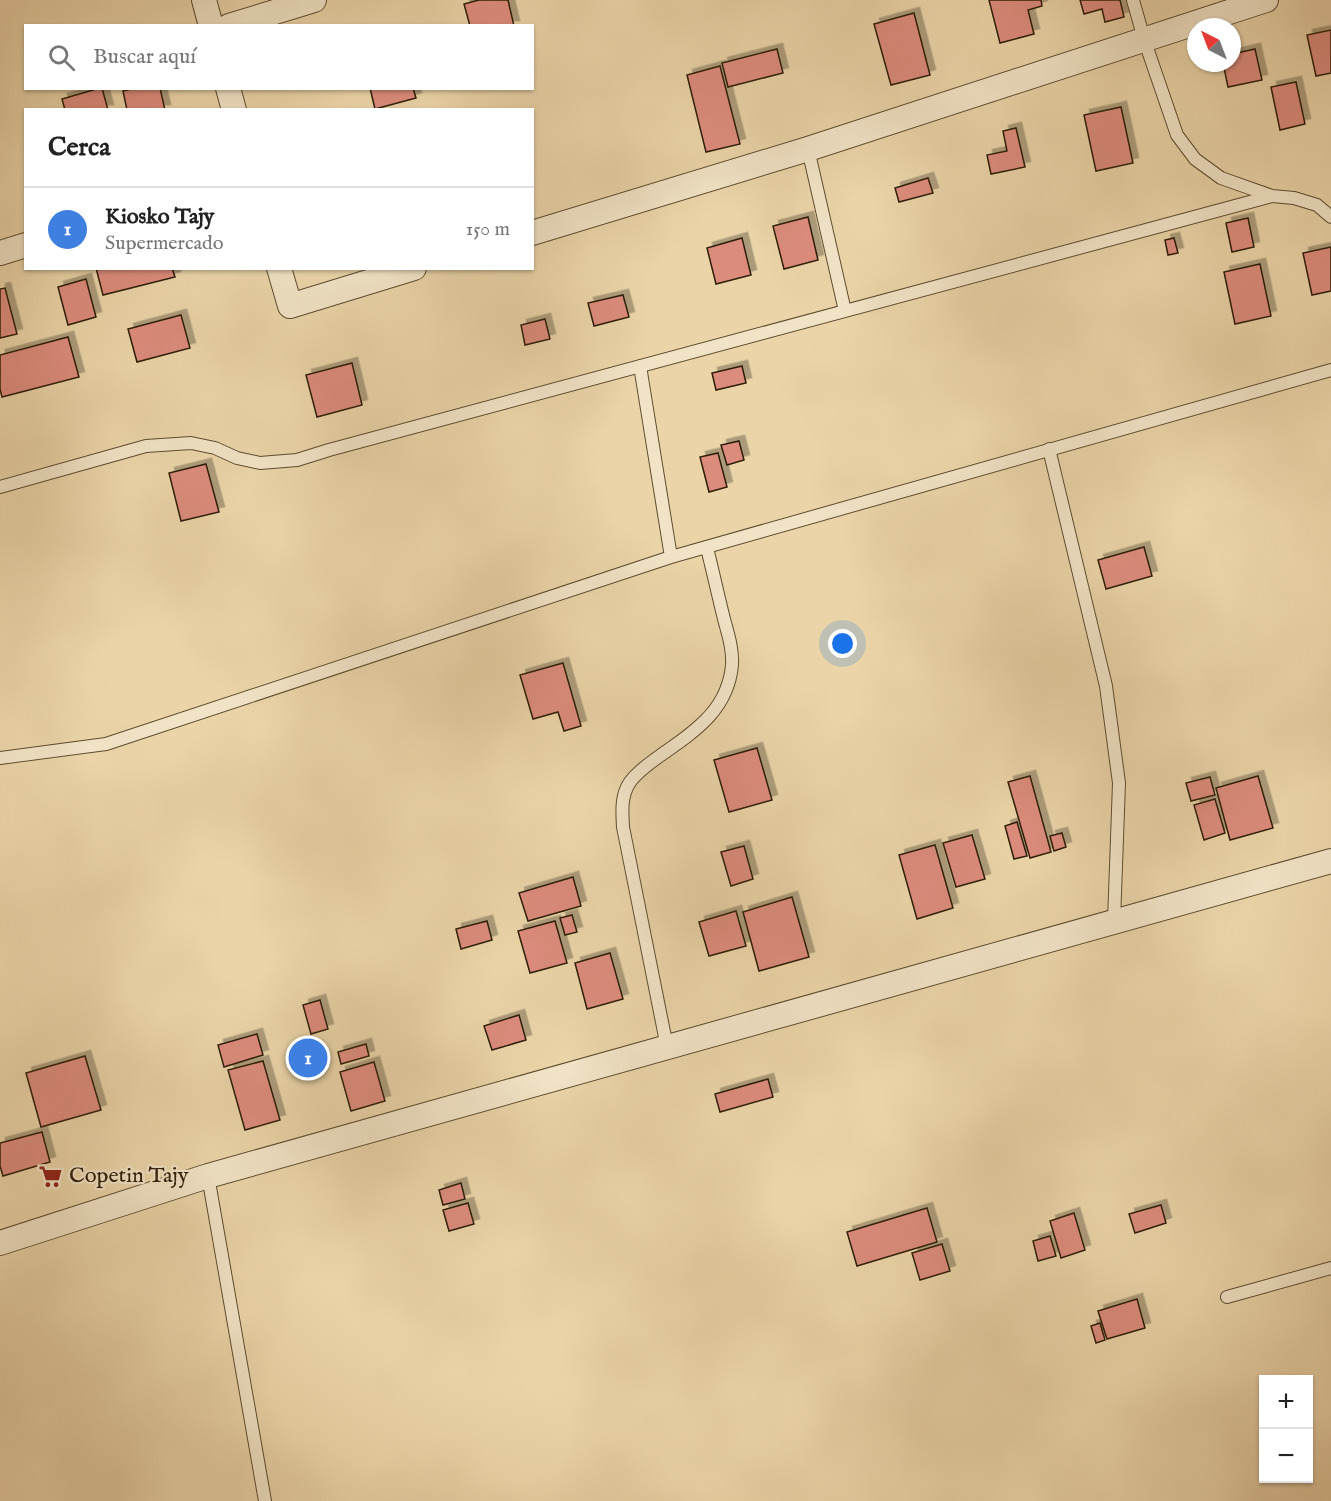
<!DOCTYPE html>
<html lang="es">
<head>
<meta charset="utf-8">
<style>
	body { margin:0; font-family:"IM FELL English",serif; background:#f2f2f2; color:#222 }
	.controls { position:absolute; right:18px; bottom:18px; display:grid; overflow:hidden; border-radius:0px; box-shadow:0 2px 4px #0004 }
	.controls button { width:54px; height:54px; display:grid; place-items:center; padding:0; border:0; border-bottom:2px solid #e0e0e0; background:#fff; color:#222; font:30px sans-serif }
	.compass { position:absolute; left:1187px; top:18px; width:54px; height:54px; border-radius:50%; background:#fff; box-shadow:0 2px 4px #0004; rotate:318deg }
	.you { position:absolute; left:843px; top:644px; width:21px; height:21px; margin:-15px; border:4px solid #fff; border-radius:50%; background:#1a73e8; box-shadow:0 0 0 9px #1a73e833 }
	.badge { display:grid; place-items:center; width:39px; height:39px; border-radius:50%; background:#7c3aed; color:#fff; font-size:20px; font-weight:700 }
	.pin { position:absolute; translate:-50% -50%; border:3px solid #fff; box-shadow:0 2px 6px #0006 }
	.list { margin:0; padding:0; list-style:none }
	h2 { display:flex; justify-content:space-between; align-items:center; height:78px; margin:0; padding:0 24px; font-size:26px }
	h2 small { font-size:20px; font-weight:400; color:#767676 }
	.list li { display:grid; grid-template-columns:39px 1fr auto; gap:18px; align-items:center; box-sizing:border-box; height:84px; padding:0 24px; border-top:2px solid #e0e0e0 }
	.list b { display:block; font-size:22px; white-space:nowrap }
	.list p { margin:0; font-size:20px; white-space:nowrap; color:#767676 }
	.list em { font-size:20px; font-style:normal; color:#767676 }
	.icon { flex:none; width:33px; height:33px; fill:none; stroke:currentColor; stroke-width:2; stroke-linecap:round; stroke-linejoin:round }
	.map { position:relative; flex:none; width:1331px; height:1501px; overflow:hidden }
	.search { position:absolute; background:#fff; box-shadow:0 2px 4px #0004; left:24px; top:24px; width:510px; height:66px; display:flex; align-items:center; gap:15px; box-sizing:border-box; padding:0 21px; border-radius:0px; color:#767676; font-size:22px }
	.panel { position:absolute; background:#fff; box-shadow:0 2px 4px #0004; left:24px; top:108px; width:510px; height:162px; border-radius:0px }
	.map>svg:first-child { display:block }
</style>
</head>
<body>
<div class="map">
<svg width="1331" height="1501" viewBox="0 0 1331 1501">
	<defs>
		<filter id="shadow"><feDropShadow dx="5.5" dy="-5.5" stdDeviation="0" flood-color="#0004"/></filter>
	</defs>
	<rect width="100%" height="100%" fill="#ead4a8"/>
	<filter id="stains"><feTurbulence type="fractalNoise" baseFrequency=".00333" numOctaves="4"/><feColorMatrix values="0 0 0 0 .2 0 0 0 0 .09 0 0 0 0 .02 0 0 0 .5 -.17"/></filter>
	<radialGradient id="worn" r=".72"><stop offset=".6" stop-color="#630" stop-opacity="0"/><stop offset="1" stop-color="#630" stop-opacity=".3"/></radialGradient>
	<!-- building -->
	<path fill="#dc8c7d" stroke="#2f1e07" stroke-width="1.5" filter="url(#shadow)" d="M 479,0 L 508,0 L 514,26 L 470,26 L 464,4 Z
		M 989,0 L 1041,0 L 1042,6 L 1028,10 L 1034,34 L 1000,43 Z
		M 1080,0 L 1120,0 L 1124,17 L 1105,22 L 1102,9 L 1084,14 Z
		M 914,13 L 930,75 L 891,85 L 874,24 Z
		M 1331,30 L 1331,73 L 1316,76 L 1307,35 Z
		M 777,49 L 783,73 L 728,87 L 722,63 Z
		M 1255,49 L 1262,80 L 1228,87 L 1223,63 L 1232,63 L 1232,54 Z
		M 720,66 L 740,144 L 706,152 L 687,75 Z
		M 1296,82 L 1305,124 L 1280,130 L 1271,87 Z
		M 100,88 L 102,88 L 108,110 L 65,110 L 62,99 Z
		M 135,88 L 160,88 L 165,110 L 127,110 L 123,91 Z
		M 370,88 L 413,88 L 416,98 L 375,109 Z
		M 1121,107 L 1133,163 L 1096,171 L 1084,115 Z
		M 1016,128 L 1025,167 L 991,174 L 987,155 L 1007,151 L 1003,131 Z
		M 928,178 L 933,193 L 899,202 L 895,188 Z
		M 808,217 L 818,260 L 784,269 L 773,226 Z
		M 1248,218 L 1254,247 L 1232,252 L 1226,223 Z
		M 742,238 L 751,275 L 716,284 L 707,248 Z
		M 1174,238 L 1178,253 L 1168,255 L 1165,240 Z
		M 1331,247 L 1331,291 L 1312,295 L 1303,253 Z
		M 1260,264 L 1271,316 L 1235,324 L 1224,272 Z
		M 96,268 L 172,268 L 175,277 L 103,295 Z
		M 86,279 L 96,317 L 68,325 L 58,287 Z
		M 5,288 L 17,334 L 0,338 L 0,289 Z
		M 623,295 L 629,317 L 594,326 L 588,303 Z
		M 181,315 L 190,348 L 137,362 L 128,329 Z
		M 545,319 L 550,339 L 525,345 L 521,325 Z
		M 68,337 L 79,377 L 2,397 L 0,389 L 0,355 Z
		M 352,363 L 362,405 L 317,417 L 306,375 Z
		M 742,366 L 746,383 L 716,390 L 712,373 Z
		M 739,441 L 744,460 L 727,465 L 721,445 Z
		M 718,453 L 727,487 L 709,492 L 700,457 Z
		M 206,464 L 219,512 L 181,521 L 169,473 Z
		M 1144,547 L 1152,576 L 1106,589 L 1098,560 Z
		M 563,663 L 581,726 L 564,731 L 558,712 L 533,719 L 520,675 Z
		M 757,748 L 772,800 L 729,812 L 714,760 Z
		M 1030,776 L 1051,852 L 1030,858 L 1008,782 Z
		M 1258,776 L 1273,828 L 1230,840 L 1216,788 Z
		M 1210,777 L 1215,795 L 1191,801 L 1186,783 Z
		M 1215,799 L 1225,833 L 1204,840 L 1194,805 Z
		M 1017,822 L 1027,856 L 1014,859 L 1005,826 Z
		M 1062,833 L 1066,847 L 1054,851 L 1050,836 Z
		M 972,835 L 985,879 L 956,887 L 943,843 Z
		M 935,845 L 953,908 L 917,919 L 899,855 Z
		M 744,846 L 753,879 L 731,886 L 721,852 Z
		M 573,877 L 581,906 L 528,921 L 519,893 Z
		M 792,897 L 809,957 L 759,971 L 743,912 Z
		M 736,911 L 746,946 L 709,956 L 699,922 Z
		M 572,915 L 577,932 L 565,935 L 560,918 Z
		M 487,921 L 492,940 L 461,949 L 456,929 Z
		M 555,921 L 567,963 L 530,973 L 518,931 Z
		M 610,953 L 623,999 L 587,1009 L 575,963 Z
		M 320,1000 L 328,1029 L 311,1034 L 303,1005 Z
		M 519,1015 L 526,1040 L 492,1050 L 484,1026 Z
		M 257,1034 L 263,1055 L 224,1067 L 218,1045 Z
		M 366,1044 L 369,1056 L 341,1064 L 338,1052 Z
		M 85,1056 L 101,1110 L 41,1127 L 26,1073 Z
		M 263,1061 L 280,1120 L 245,1130 L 228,1070 Z
		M 374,1062 L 385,1101 L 351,1111 L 340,1072 Z
		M 768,1079 L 773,1097 L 720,1112 L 715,1094 Z
		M 42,1132 L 50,1162 L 3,1176 L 0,1166 L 0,1143 Z
		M 461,1183 L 465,1199 L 443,1205 L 439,1190 Z
		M 468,1203 L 474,1224 L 449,1231 L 443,1210 Z
		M 1161,1205 L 1166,1223 L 1135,1233 L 1129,1214 Z
		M 927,1208 L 937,1242 L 857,1266 L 847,1232 Z
		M 1074,1213 L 1085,1250 L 1061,1258 L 1050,1221 Z
		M 1050,1236 L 1056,1256 L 1038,1261 L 1033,1241 Z
		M 942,1244 L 950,1271 L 920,1280 L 912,1253 Z
		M 1137,1299 L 1145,1328 L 1107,1339 L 1098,1311 Z
		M 1100,1323 L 1105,1340 L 1096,1343 L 1091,1326 Z"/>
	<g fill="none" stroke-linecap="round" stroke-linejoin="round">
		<defs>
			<path id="lane" d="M 1133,0 L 1144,39 L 1177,135 L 1195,159 L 1221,178 L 1272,196 L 1294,198 L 1317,205 L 1331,217
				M 808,149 L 845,311
				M 640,366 L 671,557
				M 1049,449 L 1106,686 L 1119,783 L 1114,921
				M 0,487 L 146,446 L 191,443 L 215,448 L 237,458 L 260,463 L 297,460 L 329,450 L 1272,196
				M 0,758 L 106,744 L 671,557 L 1331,370
				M 667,1047 L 623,827 C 622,811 621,795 630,782 C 638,771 651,762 661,755 C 695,731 728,710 732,665 C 733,649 728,634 724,619 C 718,595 713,572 707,548
				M 208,1176 L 265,1501
				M 1227,1297 L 1331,1268"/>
			<path id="street" d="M 204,0 L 211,26
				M 229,26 L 314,0
				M 228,88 L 234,110
				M 532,233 L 808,149 L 1266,0
				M 0,253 L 26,245
				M 279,268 L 290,306 L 414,268
				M 0,1243 L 208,1176 L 1331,861"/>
		</defs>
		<!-- lane casing -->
		<use href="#lane" stroke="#5e4c2f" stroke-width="14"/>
		<!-- street casing -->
		<use href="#street" stroke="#5e4c2f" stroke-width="26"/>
		<!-- lane -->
		<use href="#lane" stroke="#f1e3c6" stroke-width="12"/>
		<!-- street -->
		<use href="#street" stroke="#f1e3c6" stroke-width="24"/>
	</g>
	<!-- icons -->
	<defs>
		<symbol id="supermarket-bare" viewBox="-9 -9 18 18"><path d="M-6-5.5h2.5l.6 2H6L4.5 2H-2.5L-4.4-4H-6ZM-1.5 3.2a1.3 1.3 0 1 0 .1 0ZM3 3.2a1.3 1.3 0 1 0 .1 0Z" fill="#8f2418" stroke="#f1e3c6" stroke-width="2.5" paint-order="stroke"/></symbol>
	</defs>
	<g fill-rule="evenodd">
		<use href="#supermarket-bare" x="34" y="1160" width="33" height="33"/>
	</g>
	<g text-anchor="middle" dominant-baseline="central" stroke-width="4.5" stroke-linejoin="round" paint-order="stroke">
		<!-- poi labels -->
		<g font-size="22" fill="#2f1e07" stroke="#f1e3c6" text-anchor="start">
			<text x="69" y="1176">Copetin Tajy</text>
		</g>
	</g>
	<rect width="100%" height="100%" filter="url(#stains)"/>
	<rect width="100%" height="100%" fill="url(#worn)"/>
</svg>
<div class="controls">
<button>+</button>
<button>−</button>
</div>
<svg class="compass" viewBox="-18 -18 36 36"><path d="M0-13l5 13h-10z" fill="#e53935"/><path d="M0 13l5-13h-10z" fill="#767676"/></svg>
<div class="you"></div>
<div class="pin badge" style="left:308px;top:1058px;background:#3f7fe0">1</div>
<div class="search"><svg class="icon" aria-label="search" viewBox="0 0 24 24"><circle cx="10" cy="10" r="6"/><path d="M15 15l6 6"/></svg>Buscar aquí</div>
<section class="panel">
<h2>Cerca<small></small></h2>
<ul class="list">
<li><span class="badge" style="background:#3f7fe0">1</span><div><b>Kiosko Tajy</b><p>Supermercado</p></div><em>150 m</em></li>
</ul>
</section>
</div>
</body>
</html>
